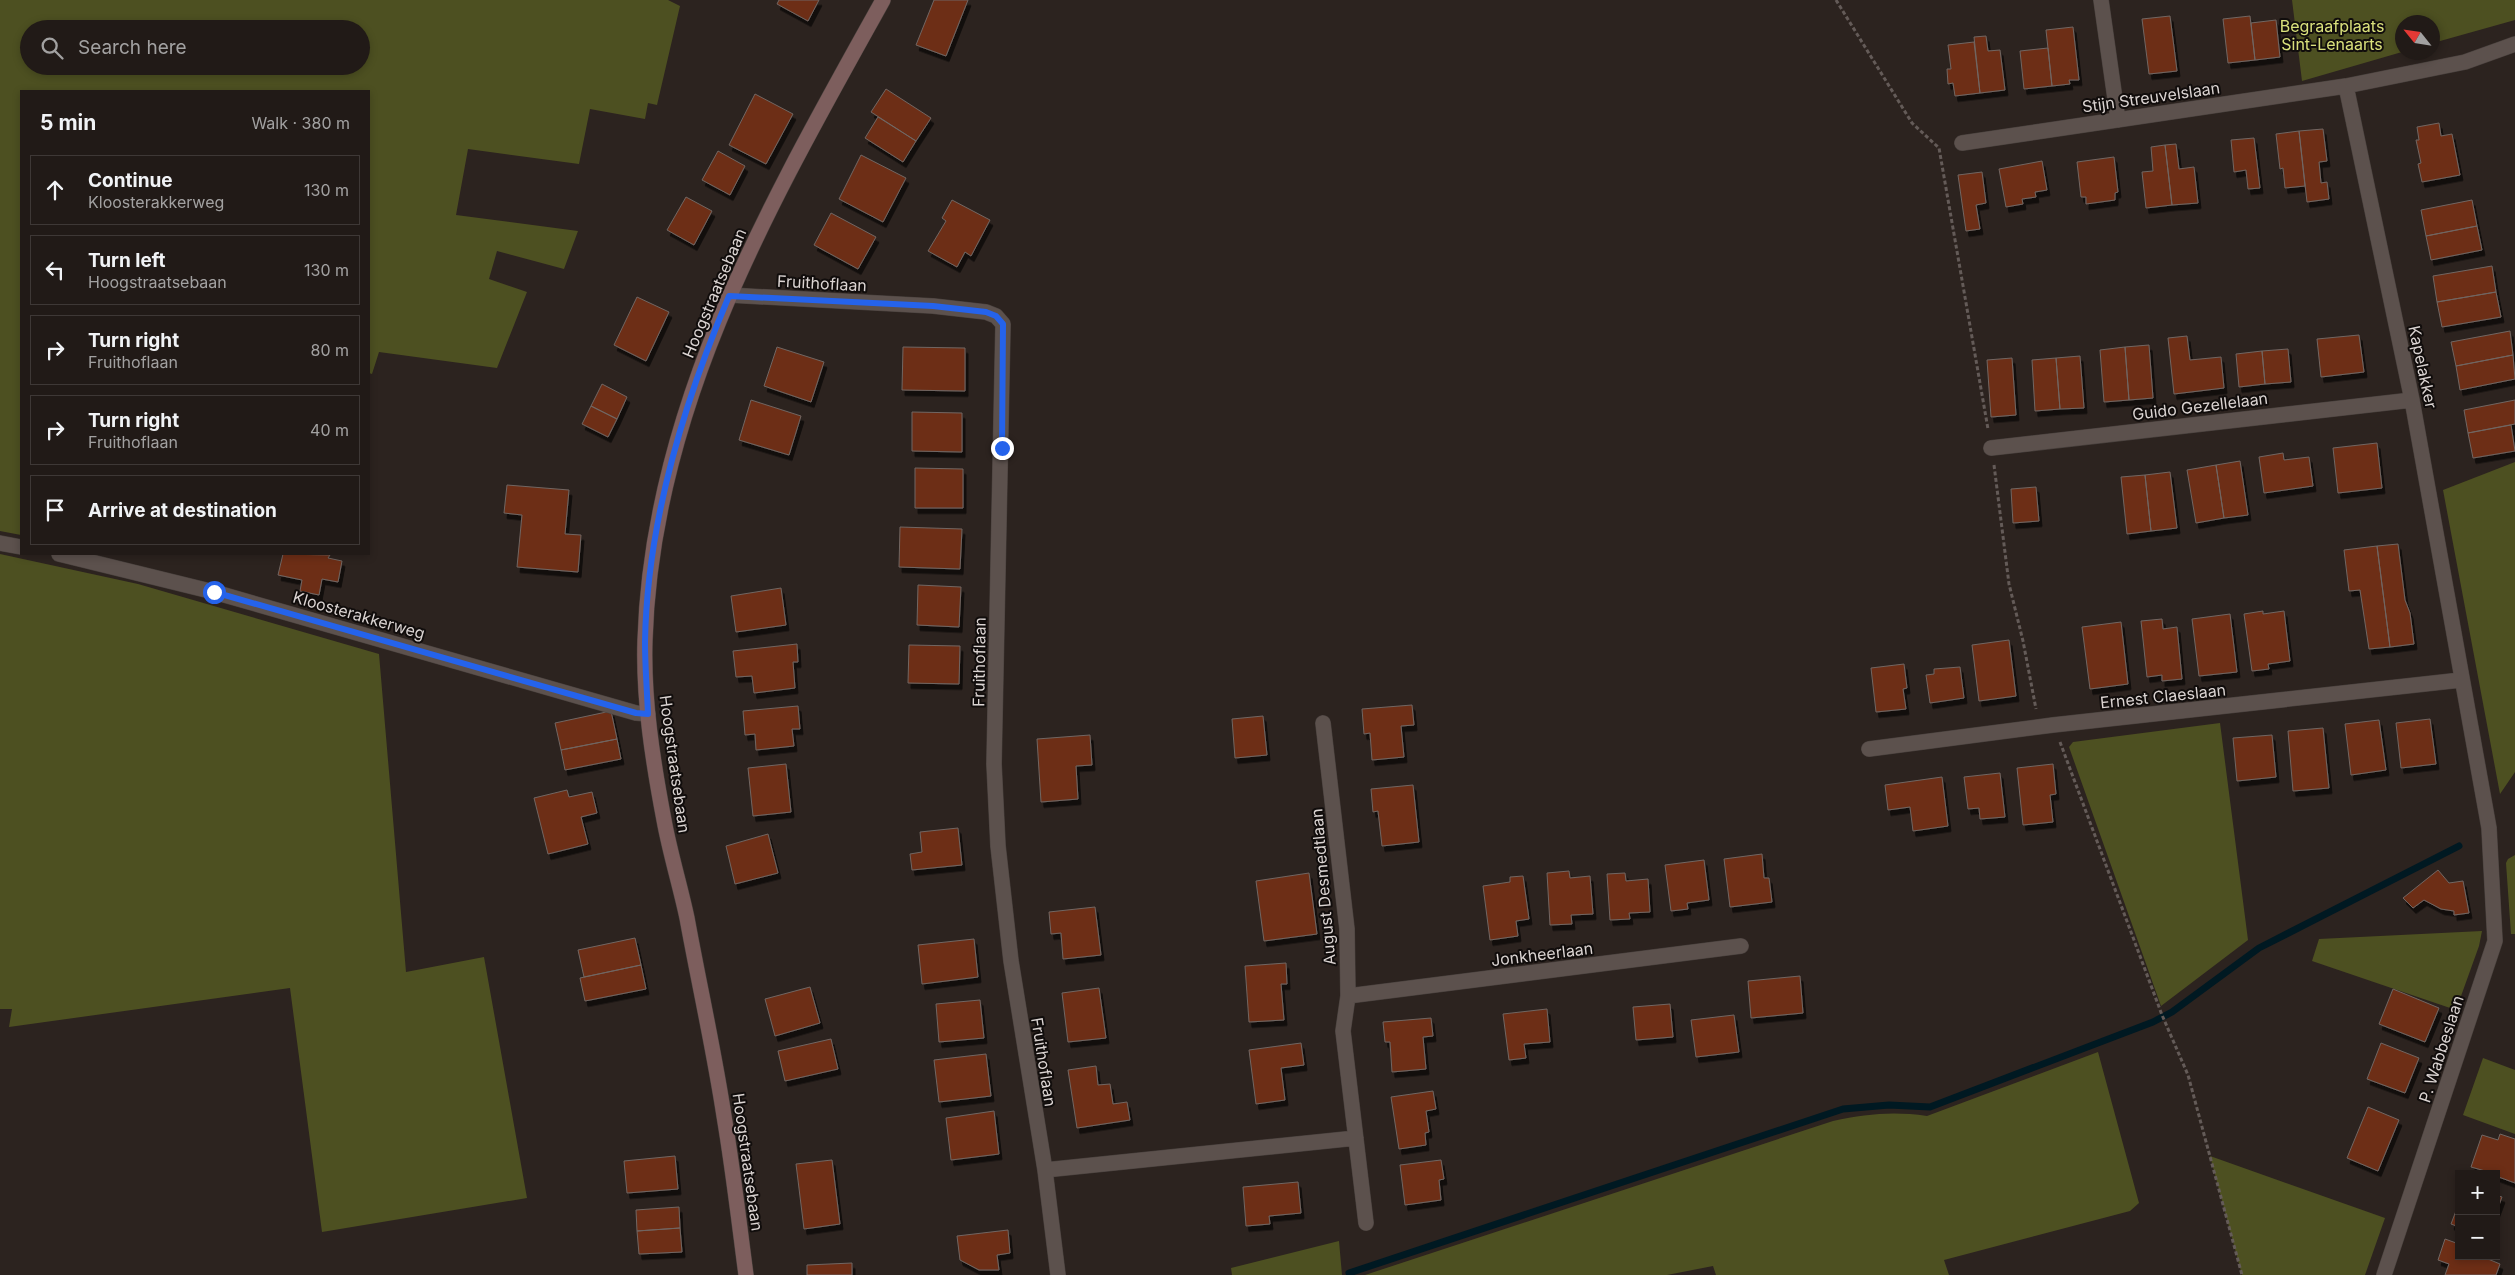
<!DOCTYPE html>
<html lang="en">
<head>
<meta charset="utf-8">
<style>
	body { margin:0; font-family:Inter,sans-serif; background:#2d2724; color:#f1f3f6 }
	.controls { position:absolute; right:15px; bottom:15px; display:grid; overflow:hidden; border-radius:0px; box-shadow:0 2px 8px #0003 }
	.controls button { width:45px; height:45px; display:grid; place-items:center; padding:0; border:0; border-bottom:1px solid #3e3836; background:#211a17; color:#f1f3f6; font:25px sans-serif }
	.compass { position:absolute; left:2395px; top:15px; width:45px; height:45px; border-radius:50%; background:#211a17; box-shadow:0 2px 8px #0003; rotate:300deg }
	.stop { position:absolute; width:15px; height:15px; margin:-11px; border:4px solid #2563eb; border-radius:50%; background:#fff }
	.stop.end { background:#2563eb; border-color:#fff; box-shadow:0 1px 5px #0008 }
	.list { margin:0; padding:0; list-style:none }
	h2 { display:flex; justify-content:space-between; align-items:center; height:65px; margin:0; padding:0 20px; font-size:21px }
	h2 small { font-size:16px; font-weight:400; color:#a2a1a1 }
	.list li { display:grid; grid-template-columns:32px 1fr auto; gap:15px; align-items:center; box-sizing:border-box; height:70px; margin:0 10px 10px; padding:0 10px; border:1px solid #3e3836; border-radius:0px }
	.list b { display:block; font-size:19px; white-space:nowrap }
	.list p { margin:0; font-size:16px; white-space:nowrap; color:#a2a1a1 }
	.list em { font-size:16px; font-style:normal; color:#a2a1a1 }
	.icon { flex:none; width:28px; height:28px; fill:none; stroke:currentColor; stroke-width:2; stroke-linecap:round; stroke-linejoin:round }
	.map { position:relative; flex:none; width:2515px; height:1275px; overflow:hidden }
	.search { position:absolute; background:#211a17; box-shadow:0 2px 8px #0003; left:20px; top:20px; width:350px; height:55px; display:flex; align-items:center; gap:12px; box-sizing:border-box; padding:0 18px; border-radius:28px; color:#a2a1a1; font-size:19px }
	.panel { position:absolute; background:#211a17; box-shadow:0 2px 8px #0003; left:20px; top:90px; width:350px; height:465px; border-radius:0px }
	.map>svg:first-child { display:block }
</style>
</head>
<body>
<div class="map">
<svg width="2515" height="1275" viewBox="0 0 2515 1275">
	<defs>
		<filter id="shadow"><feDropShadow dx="3" dy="5.5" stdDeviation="0" flood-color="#0009"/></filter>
	</defs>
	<rect width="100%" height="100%" fill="#2c231f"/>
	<!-- green -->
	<path fill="#4d5021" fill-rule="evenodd" d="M 0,0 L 668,0 L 680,6 L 657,105 L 648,103 L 645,119 L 590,109 L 579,164 L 468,149 L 456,215 L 578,231 L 564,269 L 497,251 L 489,279 L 527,292 L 497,368 L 379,352 L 372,374 L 369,373 L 369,91 L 21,91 L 21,535 L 0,531 ZM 29,29 L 361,29 L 361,66 L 29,66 Z
		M 2292,0 L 2515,0 L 2515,20 L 2433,43 L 2432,22 L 2402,22 L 2402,52 L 2302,81 Z
		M 2515,462 L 2515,772 L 2500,794 L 2443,490 Z
		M 0,554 L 138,584 L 379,654 L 406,972 L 484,957 L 527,1198 L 322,1232 L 290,988 L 9,1027 L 12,1009 L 0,1009 Z
		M 2220,723 L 2248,940 L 2161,1006 L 2069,747 L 2073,742 Z
		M 2515,855 L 2515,934 L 2511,934 L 2506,863 L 2508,859 Z
		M 2482,931 L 2479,946 L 2456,1010 L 2312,961 L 2319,939 Z
		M 2098,1052 L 2139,1203 L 2130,1211 L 1944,1260 L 1949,1275 L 1716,1275 L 1713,1266 L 1667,1275 L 1365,1275 L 1833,1121 C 1867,1114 1892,1111 1927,1116 Z
		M 2483,1058 L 2515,1070 L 2515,1134 L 2463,1115 Z
		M 2210,1156 L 2385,1218 L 2365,1275 L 2242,1275 Z
		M 1339,1241 L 1342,1275 L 1232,1275 L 1231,1268 Z"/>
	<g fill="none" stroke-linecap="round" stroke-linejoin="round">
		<!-- stream -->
		<path stroke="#001922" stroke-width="7" d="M 1349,1273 L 1843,1109 L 1889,1105 L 1930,1107 L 2153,1022 L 2172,1012 L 2259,948 L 2459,846"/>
	</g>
	<!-- building -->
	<path fill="#6d2f17" stroke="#716662" filter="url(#shadow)" d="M 779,0 L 819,0 L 808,21 L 777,4 Z
		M 934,0 L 968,0 L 946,56 L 916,45 Z
		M 2170,16 L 2177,71 L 2149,74 L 2142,19 Z
		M 2250,16 L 2255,60 L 2228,63 L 2223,19 Z
		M 2276,20 L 2280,57 L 2255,60 L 2251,23 Z
		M 2073,27 L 2079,80 L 2069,80 L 2070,84 L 2052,86 L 2046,30 Z
		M 1986,36 L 1988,51 L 2000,50 L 2005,90 L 1980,93 L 1974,37 Z
		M 1974,42 L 1980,93 L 1955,96 L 1953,83 L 1948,84 L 1947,69 L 1951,69 L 1948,45 Z
		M 2048,48 L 2052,86 L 2024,89 L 2020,51 Z
		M 886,89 L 931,118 L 916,141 L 871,112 Z
		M 755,94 L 793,114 L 766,164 L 729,145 Z
		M 878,117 L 916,141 L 903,162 L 865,138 Z
		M 2439,123 L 2441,136 L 2452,134 L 2460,175 L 2422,182 L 2418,164 L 2421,163 L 2416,140 L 2419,140 L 2417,127 Z
		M 2323,129 L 2327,161 L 2319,162 L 2321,183 L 2327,182 L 2329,199 L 2307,202 L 2299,131 Z
		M 2299,131 L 2305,186 L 2285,188 L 2283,168 L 2280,169 L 2276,134 Z
		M 2254,138 L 2260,188 L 2248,189 L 2246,170 L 2234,172 L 2231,140 Z
		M 2176,144 L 2179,169 L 2194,167 L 2198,203 L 2172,205 L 2165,145 Z
		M 2165,145 L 2172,205 L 2146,208 L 2142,172 L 2153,171 L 2151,147 Z
		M 718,151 L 745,166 L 730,195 L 702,180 Z
		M 861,155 L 906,178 L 883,222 L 839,199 Z
		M 2114,157 L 2118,192 L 2115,193 L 2115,200 L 2086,204 L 2086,197 L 2081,197 L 2077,162 Z
		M 2042,161 L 2047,190 L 2035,192 L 2036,197 L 2022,199 L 2023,204 L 2006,207 L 1999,169 Z
		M 1982,172 L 1986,203 L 1976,205 L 1980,229 L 1966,231 L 1958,175 Z
		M 686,197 L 712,211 L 694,245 L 667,230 Z
		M 952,200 L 990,220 L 971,256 L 965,252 L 957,267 L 928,251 L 946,221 L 942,218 Z
		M 2472,200 L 2477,226 L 2426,236 L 2421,210 Z
		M 831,213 L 876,237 L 858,269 L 814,245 Z
		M 2477,226 L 2482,250 L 2431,260 L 2426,236 Z
		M 2492,266 L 2496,292 L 2437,302 L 2433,276 Z
		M 2496,292 L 2501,317 L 2442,327 L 2437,302 Z
		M 637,297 L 669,312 L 646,361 L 614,345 Z
		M 2510,331 L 2513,355 L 2456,366 L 2451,342 Z
		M 2359,335 L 2364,372 L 2321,377 L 2317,339 Z
		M 2187,336 L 2190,360 L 2221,357 L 2224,388 L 2174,394 L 2168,338 Z
		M 2149,345 L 2153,398 L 2129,400 L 2125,347 Z
		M 777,347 L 824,362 L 811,402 L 764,386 Z
		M 903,347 L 965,348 L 965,391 L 902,390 Z
		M 2125,347 L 2129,400 L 2104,402 L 2100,350 Z
		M 2288,349 L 2291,382 L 2265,384 L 2262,351 Z
		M 2262,351 L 2265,384 L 2239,387 L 2236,354 Z
		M 2513,355 L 2515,379 L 2460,390 L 2456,366 Z
		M 2080,356 L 2084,408 L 2060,409 L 2056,358 Z
		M 2012,358 L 2016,415 L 1991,417 L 1987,360 Z
		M 2056,358 L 2060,409 L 2035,411 L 2032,360 Z
		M 602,384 L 627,397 L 617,419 L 591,406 Z
		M 751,400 L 801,416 L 789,455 L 739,440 Z
		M 2515,400 L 2515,424 L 2468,433 L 2464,410 Z
		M 591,406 L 617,419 L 608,437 L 582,424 Z
		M 912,412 L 962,413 L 962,452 L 912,451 Z
		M 2511,425 L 2515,451 L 2473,458 L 2468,433 Z
		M 2377,443 L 2382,488 L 2338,493 L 2333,448 Z
		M 2283,453 L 2284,460 L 2309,457 L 2313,486 L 2264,493 L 2259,457 Z
		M 2240,461 L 2248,515 L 2224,518 L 2216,465 Z
		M 2216,465 L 2224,518 L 2196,523 L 2187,470 Z
		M 915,468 L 963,469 L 963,508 L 915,508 Z
		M 2170,472 L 2177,528 L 2151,531 L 2145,475 Z
		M 2145,475 L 2151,531 L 2127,534 L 2121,477 Z
		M 507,485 L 569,490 L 565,534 L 581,535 L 578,572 L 517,567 L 522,515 L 504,513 Z
		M 2036,487 L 2039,521 L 2013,523 L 2011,489 Z
		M 900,527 L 962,529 L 960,569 L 899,567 Z
		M 2398,544 L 2405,600 L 2410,613 L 2414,644 L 2390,647 L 2377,546 Z
		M 2377,546 L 2390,647 L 2369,649 L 2360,590 L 2349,591 L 2344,550 Z
		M 283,554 L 330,555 L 328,558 L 342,561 L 338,582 L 322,579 L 319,595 L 300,591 L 302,580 L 278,575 Z
		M 918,585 L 961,587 L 959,627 L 917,625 Z
		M 781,588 L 786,625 L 736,632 L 731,596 Z
		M 2263,611 L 2263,614 L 2284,611 L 2290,661 L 2268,664 L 2269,669 L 2252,671 L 2244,614 Z
		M 2230,614 L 2237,672 L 2199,676 L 2192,619 Z
		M 2162,619 L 2163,629 L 2177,627 L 2182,679 L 2162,681 L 2162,675 L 2147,677 L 2141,621 Z
		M 2121,622 L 2128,684 L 2090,689 L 2082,627 Z
		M 2009,640 L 2016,696 L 1979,701 L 1972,645 Z
		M 797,644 L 798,662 L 793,662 L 795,688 L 754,693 L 752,676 L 736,677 L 733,651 Z
		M 909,645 L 960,646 L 959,684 L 908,683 Z
		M 1904,664 L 1907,688 L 1903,689 L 1906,709 L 1876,712 L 1871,668 Z
		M 1960,667 L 1964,698 L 1930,703 L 1926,675 L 1934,674 L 1934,669 Z
		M 1412,705 L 1414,725 L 1401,726 L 1404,757 L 1372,760 L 1370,733 L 1364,734 L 1362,709 Z
		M 798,706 L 800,729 L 792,729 L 794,746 L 756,750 L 755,734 L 745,735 L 743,711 Z
		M 611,711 L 617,739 L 561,750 L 555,723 Z
		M 1263,716 L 1267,755 L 1235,758 L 1232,719 Z
		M 2430,719 L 2436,764 L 2401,768 L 2396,723 Z
		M 2379,720 L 2386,770 L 2351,775 L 2345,724 Z
		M 2323,728 L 2329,788 L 2293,791 L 2288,731 Z
		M 1090,735 L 1092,765 L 1076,766 L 1078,799 L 1041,802 L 1037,739 Z
		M 2272,735 L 2276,777 L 2237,781 L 2233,738 Z
		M 617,739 L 621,759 L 565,770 L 561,750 Z
		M 786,764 L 791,812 L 753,816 L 748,768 Z
		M 2053,764 L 2056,794 L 2050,795 L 2053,822 L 2023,825 L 2017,768 Z
		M 2000,773 L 2005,817 L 1980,819 L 1979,808 L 1968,809 L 1964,777 Z
		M 1942,777 L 1948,826 L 1913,831 L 1910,807 L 1888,810 L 1885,785 Z
		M 1413,785 L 1419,842 L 1382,846 L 1378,811 L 1373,812 L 1371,789 Z
		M 567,790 L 569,797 L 592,792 L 597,813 L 581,817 L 588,844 L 548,854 L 534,798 Z
		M 958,828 L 962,865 L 912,870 L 910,854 L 922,852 L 920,832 Z
		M 768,834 L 778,873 L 735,884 L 726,846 Z
		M 1762,854 L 1764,878 L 1769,878 L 1772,902 L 1730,907 L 1724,859 Z
		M 1704,860 L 1709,900 L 1687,903 L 1688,909 L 1671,911 L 1665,865 Z
		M 2438,870 L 2449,883 L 2463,881 L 2469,913 L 2454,915 L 2454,911 L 2441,909 L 2424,900 L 2413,908 L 2403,898 Z
		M 1569,871 L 1570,878 L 1590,876 L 1593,914 L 1571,915 L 1572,924 L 1550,925 L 1547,873 Z
		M 1309,873 L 1317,934 L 1264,941 L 1256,881 Z
		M 1625,873 L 1626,881 L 1648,879 L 1650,912 L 1629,913 L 1630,919 L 1610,920 L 1607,874 Z
		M 1523,876 L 1529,919 L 1516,921 L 1518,936 L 1490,940 L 1483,886 L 1510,882 L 1510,877 Z
		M 1095,907 L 1101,955 L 1063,959 L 1061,933 L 1051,934 L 1049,912 Z
		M 635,938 L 641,965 L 584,977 L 578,950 Z
		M 974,939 L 978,977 L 922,984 L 918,945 Z
		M 1286,963 L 1287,984 L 1281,984 L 1284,1020 L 1249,1022 L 1245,966 Z
		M 641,965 L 646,989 L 585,1001 L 580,978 Z
		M 1800,976 L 1803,1013 L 1751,1018 L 1748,981 Z
		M 810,987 L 820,1023 L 775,1036 L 765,999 Z
		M 1099,988 L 1106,1038 L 1068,1042 L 1062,993 Z
		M 2393,989 L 2439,1008 L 2425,1042 L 2379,1024 Z
		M 980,1000 L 984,1038 L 939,1042 L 936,1004 Z
		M 1670,1004 L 1673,1037 L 1636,1040 L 1633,1007 Z
		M 1547,1009 L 1550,1042 L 1524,1044 L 1526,1058 L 1509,1060 L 1503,1014 Z
		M 1734,1015 L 1739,1052 L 1696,1057 L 1691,1020 Z
		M 1431,1018 L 1433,1036 L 1423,1037 L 1426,1069 L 1392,1072 L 1390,1042 L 1385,1042 L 1383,1022 Z
		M 831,1039 L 838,1069 L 785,1081 L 778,1051 Z
		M 1301,1043 L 1304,1065 L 1281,1068 L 1285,1100 L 1256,1104 L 1249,1050 Z
		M 2381,1043 L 2419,1058 L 2405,1093 L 2367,1079 Z
		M 986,1054 L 991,1096 L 939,1102 L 934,1060 Z
		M 1096,1066 L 1098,1085 L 1110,1084 L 1113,1104 L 1127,1102 L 1130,1120 L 1077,1128 L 1068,1070 Z
		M 1433,1091 L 1436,1109 L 1426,1111 L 1429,1132 L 1425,1133 L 1426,1145 L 1399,1149 L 1391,1097 Z
		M 2368,1107 L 2399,1120 L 2378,1171 L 2347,1158 Z
		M 994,1111 L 999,1154 L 951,1160 L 946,1118 Z
		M 2500,1134 L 2515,1139 L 2515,1183 L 2496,1176 L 2496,1174 L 2471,1167 L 2482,1135 L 2498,1140 Z
		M 675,1156 L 678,1189 L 627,1193 L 624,1161 Z
		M 832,1160 L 840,1224 L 804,1229 L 796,1164 Z
		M 1441,1160 L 1444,1179 L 1439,1180 L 1441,1200 L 1405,1205 L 1400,1165 Z
		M 1298,1182 L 1301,1213 L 1269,1216 L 1270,1224 L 1246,1226 L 1243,1187 Z
		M 2496,1195 L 2502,1197 L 2496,1213 Z
		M 2459,1203 L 2459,1227 L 2451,1224 Z
		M 679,1207 L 680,1228 L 637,1231 L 636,1210 Z
		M 680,1228 L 682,1252 L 639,1254 L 637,1231 Z
		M 1008,1230 L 1010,1253 L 997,1255 L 999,1270 L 979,1270 L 960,1260 L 957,1236 Z
		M 2445,1239 L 2459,1244 L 2459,1256 L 2489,1256 L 2488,1259 L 2500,1264 L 2496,1275 L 2445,1275 L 2449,1264 L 2438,1260 Z
		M 852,1263 L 852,1275 L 807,1275 L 807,1265 Z"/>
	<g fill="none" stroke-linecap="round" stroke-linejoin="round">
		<defs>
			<path id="minor" d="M 2101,0 L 2118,120
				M 2346,86 L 2412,400 L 2489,828 L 2495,941 L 2384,1275
				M 1962,143 L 2346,86 L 2465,62 L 2515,44
				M 729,295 L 933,306 L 986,312 L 996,316 L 1003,324 L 994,764 L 998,846 L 1011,961 L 1045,1170 L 1058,1275
				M 1991,448 L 2412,400
				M 0,543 L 21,547
				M 59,554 L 214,592 L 636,713 L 648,714
				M 1323,723 L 1347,929 L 1348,996 L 1343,1031 L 1366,1223
				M 1869,749 L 2053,725 L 2461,680
				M 1348,996 L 1741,946
				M 1045,1170 L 1356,1138"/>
			<path id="secondary" d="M 746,1275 C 739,1222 733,1169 724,1116 C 714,1050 699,984 687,918 C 680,885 670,853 664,820 C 653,762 643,700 645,640 C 652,405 772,200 883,0"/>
		</defs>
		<!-- minor casing -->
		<use href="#minor" stroke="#48403d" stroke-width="16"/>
		<!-- secondary casing -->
		<use href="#secondary" stroke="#48403d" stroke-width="16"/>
		<!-- path -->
		<path stroke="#645b58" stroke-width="3" stroke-dasharray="4 2.5" stroke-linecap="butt" d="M 1836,0 L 1912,123 L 1939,148 L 1988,429
			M 1994,465 L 2009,584 L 2023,641 L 2036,709
			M 2060,742 L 2162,1015 L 2188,1075 L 2242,1275"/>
		<!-- minor -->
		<use href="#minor" stroke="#5c514d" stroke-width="15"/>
		<!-- secondary -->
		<use href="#secondary" stroke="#7d5e5d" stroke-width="15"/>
	</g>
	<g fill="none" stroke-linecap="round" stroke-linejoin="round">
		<!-- route -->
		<path stroke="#2563eb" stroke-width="6" d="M 214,592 L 636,713 L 648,714 C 647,690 645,666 645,642 C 647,525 684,402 729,296 L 933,306 L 986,312 L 996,316 L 1003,324 L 1002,448"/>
	</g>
	<g text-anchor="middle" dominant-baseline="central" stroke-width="4" stroke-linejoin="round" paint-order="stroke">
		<!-- park labels -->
		<g font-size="16" fill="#dae17c" stroke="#110d0c">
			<text x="2332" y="26">Begraafplaats<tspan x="2332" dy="18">Sint-Lenaarts</tspan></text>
		</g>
		<!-- street labels -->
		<g font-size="16" fill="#dbd4d2" stroke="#110d0c">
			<text transform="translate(2151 97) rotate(-8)">Stijn Streuvelslaan</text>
			<text transform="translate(822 283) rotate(3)">Fruithoflaan</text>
			<text transform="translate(714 293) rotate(-67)">Hoogstraatsebaan</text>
			<text transform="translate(2423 367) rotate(78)">Kapelakker</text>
			<text transform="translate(2200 406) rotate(-7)">Guido Gezellelaan</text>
			<text transform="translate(359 615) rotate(16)">Kloosterakkerweg</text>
			<text transform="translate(979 662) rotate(-89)">Fruithoflaan</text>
			<text transform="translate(2163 696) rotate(-6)">Ernest Claeslaan</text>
			<text transform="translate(675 764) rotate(82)">Hoogstraatsebaan</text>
			<text transform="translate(1323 887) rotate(-95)">August Desmedtlaan</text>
			<text transform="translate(1542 954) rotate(-7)">Jonkheerlaan</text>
			<text transform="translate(2441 1049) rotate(-72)">P. Wabbeslaan</text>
			<text transform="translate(1044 1062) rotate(81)">Fruithoflaan</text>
			<text transform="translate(748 1162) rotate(82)">Hoogstraatsebaan</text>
		</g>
	</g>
</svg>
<div class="controls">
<button>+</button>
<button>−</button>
</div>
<svg class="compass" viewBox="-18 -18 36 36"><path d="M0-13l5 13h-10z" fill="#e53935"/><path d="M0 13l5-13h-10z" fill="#a2a1a1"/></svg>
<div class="stop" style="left:214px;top:592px"></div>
<div class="stop end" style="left:1002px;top:448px"></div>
<div class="search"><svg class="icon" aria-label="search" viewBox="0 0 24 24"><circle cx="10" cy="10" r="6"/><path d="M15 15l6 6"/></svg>Search here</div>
<section class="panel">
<h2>5 min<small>Walk · 380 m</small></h2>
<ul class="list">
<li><svg class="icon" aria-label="ahead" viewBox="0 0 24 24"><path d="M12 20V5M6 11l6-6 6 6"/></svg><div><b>Continue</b><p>Kloosterakkerweg</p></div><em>130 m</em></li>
<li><svg class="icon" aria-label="left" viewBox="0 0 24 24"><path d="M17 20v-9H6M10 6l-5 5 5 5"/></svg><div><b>Turn left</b><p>Hoogstraatsebaan</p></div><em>130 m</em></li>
<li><svg class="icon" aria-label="right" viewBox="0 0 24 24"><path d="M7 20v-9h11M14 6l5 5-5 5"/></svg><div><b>Turn right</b><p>Fruithoflaan</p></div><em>80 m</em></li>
<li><svg class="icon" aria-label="right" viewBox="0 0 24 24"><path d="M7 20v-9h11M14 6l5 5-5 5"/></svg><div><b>Turn right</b><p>Fruithoflaan</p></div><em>40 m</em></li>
<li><svg class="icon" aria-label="arrive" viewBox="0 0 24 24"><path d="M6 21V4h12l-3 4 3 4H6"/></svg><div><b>Arrive at destination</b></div></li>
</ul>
</section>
</div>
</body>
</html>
